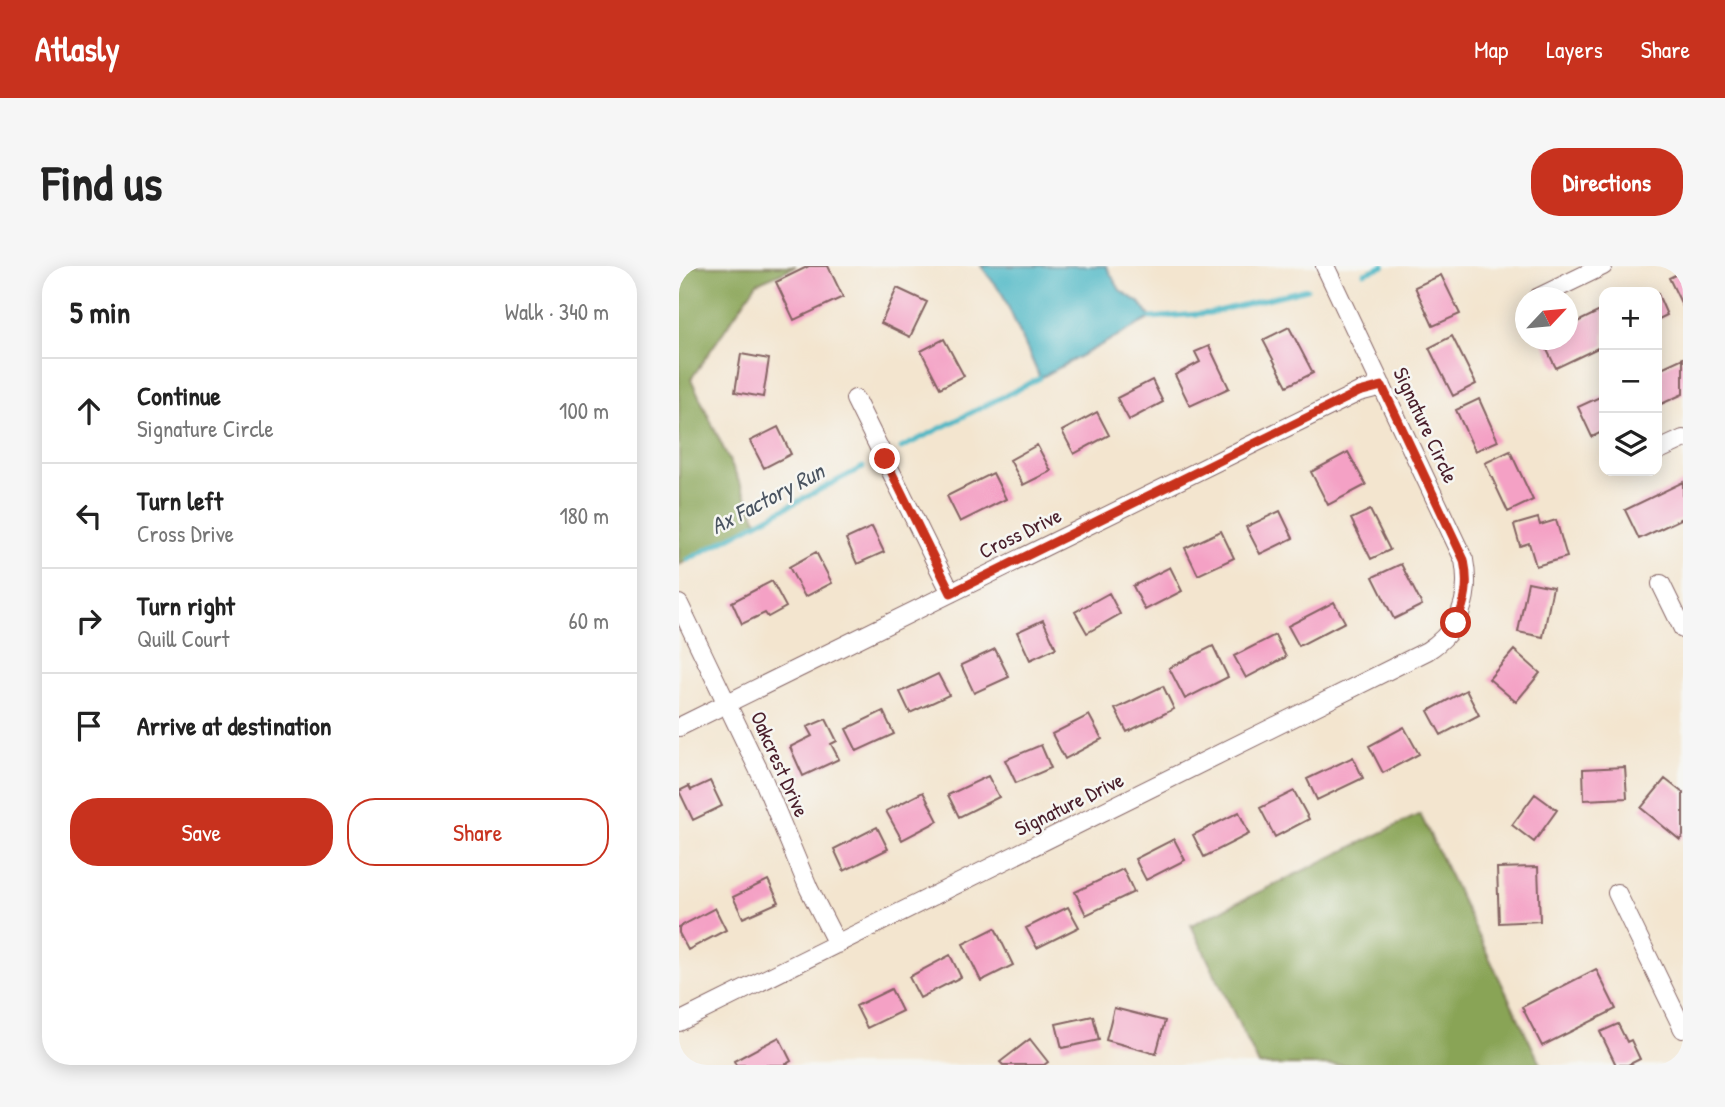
<!DOCTYPE html>
<html lang="en">
<head>
<meta charset="utf-8">
<style>
	body { margin:0; font-family:"Patrick Hand",sans-serif; background:#f6f6f6; color:#222 }
	.controls { position:absolute; right:21px; top:21px; display:grid; overflow:hidden; border-radius:14px; box-shadow:0 4px 18px #0003 }
	.controls button { width:63px; height:63px; display:grid; place-items:center; padding:0; border:0; border-bottom:2px solid #e0e0e0; background:#fff; color:#222; font:35px sans-serif }
	.compass { position:absolute; left:836px; top:21px; width:63px; height:63px; border-radius:50%; background:#fff; box-shadow:0 4px 18px #0003; rotate:64deg }
	.stop { position:absolute; width:21px; height:21px; margin:-16px; border:5px solid #c8321e; border-radius:50%; background:#fff }
	.stop.end { background:#c8321e; border-color:#fff; box-shadow:0 2px 7px #0008 }
	.list { margin:0; padding:0; list-style:none }
	h2 { display:flex; justify-content:space-between; align-items:center; height:91px; margin:0; padding:0 28px; font-size:30px }
	h2 small { font-size:23px; font-weight:400; color:#767676 }
	.list li { display:grid; grid-template-columns:46px 1fr auto; gap:21px; align-items:center; box-sizing:border-box; height:105px; padding:0 28px; border-top:2px solid #e0e0e0 }
	.list b { display:block; font-size:26px; white-space:nowrap }
	.list p { margin:0; font-size:23px; white-space:nowrap; color:#767676 }
	.list em { font-size:23px; font-style:normal; color:#767676 }
	.actions { display:flex; gap:14px; padding:21px 28px }
	.actions a { flex:1; padding:16px 0; border:2px solid #c8321e; border-radius:28px; text-align:center; font-size:24px; color:#c8321e }
	.actions .main { background:#c8321e; color:#fff }
	.icon { flex:none; width:38px; height:38px; fill:none; stroke:currentColor; stroke-width:2; stroke-linecap:round; stroke-linejoin:round }
	.map { position:relative; flex:none; width:1004px; height:799px; overflow:hidden; border-radius:28px }
	header { display:flex; align-items:center; gap:42px; box-sizing:border-box; height:98px; padding:0 35px; background:#c8321e; color:#fff }
	header strong { font-size:33px }
	nav { display:flex; gap:38px; margin-inline-start:auto; font-size:24px }
	.intro { display:flex; align-items:center; justify-content:space-between; box-sizing:border-box; height:168px; padding:0 42px }
	h1 { margin:0; font-size:49px }
	.button { padding:18px 32px; border-radius:28px; background:#c8321e; color:#fff; font-size:24px; font-weight:700 }
	main { display:flex; gap:42px; padding:0 42px }
	aside { flex:1; background:#fff; border-radius:28px; box-shadow:0 4px 18px #0003 }
	.map>svg:first-child { display:block }
</style>
</head>
<body>
<header>
<strong>Atlasly</strong>
<nav><a>Map</a><a>Layers</a><a>Share</a></nav>
</header>
<div class="intro"><h1>Find us</h1><a class="button">Directions</a></div>
<main>
<aside>
<h2>5 min<small>Walk · 340 m</small></h2>
<ul class="list">
<li><svg class="icon" aria-label="ahead" viewBox="0 0 24 24"><path d="M12 20V5M6 11l6-6 6 6"/></svg><div><b>Continue</b><p>Signature Circle</p></div><em>100 m</em></li>
<li><svg class="icon" aria-label="left" viewBox="0 0 24 24"><path d="M17 20v-9H6M10 6l-5 5 5 5"/></svg><div><b>Turn left</b><p>Cross Drive</p></div><em>180 m</em></li>
<li><svg class="icon" aria-label="right" viewBox="0 0 24 24"><path d="M7 20v-9h11M14 6l5 5-5 5"/></svg><div><b>Turn right</b><p>Quill Court</p></div><em>60 m</em></li>
<li><svg class="icon" aria-label="arrive" viewBox="0 0 24 24"><path d="M6 21V4h12l-3 4 3 4H6"/></svg><div><b>Arrive at destination</b></div></li>
</ul>
<div class="actions"><a class="main">Save</a><a>Share</a></div>
</aside>
<div class="map">
<svg width="1004" height="799" viewBox="0 0 1004 799">
	<rect width="100%" height="100%" fill="#f6f6f2"/>
	<filter id="ink" filterUnits="userSpaceOnUse"><feTurbulence type="fractalNoise" baseFrequency=".0143" numOctaves="2"/><feDisplacementMap in="SourceGraphic" scale="14" xChannelSelector="R" yChannelSelector="G"/><feConvolveMatrix kernelMatrix="1 2 1 2 8 2 1 2 1" color-interpolation-filters="sRGB"/></filter>
	<filter id="wash" filterUnits="userSpaceOnUse"><feTurbulence type="fractalNoise" baseFrequency=".00686" numOctaves="4" result="noise"/><feDisplacementMap in="SourceGraphic" scale="28" xChannelSelector="R" yChannelSelector="G"/><feGaussianBlur stdDeviation="1.57" result="paint"/><feColorMatrix in="noise" values="0 0 0 0 0 0 0 0 0 0 0 0 0 0 0 0 0 1.4 0 .05"/><feComposite in="paint" operator="in"/></filter>
	<g filter="url(#wash)">
		<rect width="100%" height="100%" fill="#f3e5cf"/>
		<!-- forest -->
		<path fill="#89a456" stroke="#6a6240" stroke-width="2" d="M 0,0 L 117,0 L 78,17 L 12,113 L 79,256 L 0,299 Z
			M 741,548 L 862,799 L 580,799 L 512,659 Z"/>
		<!-- water -->
		<path fill="#49b6c4" stroke="#4a6a78" stroke-width="2" d="M 302,0 L 427,0 L 441,24 L 462,38 L 472,52 L 361,112 L 324,29 Z"/>
		<g fill="none" stroke-linecap="round" stroke-linejoin="round">
			<!-- stream -->
			<path stroke="#49b6c4" stroke-width="5" d="M 685,7 L 705,0
				M 472,52 L 531,47 L 628,23
				M 222,182 L 361,112
				M 8,294 L 184,201"/>
		</g>
		<g id="blocks">
			<!-- building -->
			<path fill="#f4a1c5" d="M 130,0 L 149,0 L 164,31 L 115,54 L 97,16 Z
				M 1004,5 L 1004,41 L 990,12 Z
				M 762,9 L 781,48 L 754,60 L 736,21 Z
				M 218,22 L 248,36 L 231,71 L 202,57 Z
				M 978,26 L 988,49 L 978,54 Z
				M 925,43 L 925,79 L 877,102 L 863,74 L 888,74 L 888,61 Z
				M 610,61 L 634,107 L 608,120 L 584,74 Z
				M 773,70 L 797,118 L 774,130 L 750,82 Z
				M 265,73 L 285,110 L 261,122 L 242,85 Z
				M 530,80 L 550,122 L 511,140 L 496,109 L 521,96 L 516,86 Z
				M 62,88 L 90,93 L 84,131 L 56,126 Z
				M 1004,92 L 1004,128 L 978,140 L 978,104 Z
				M 473,114 L 484,136 L 450,154 L 438,132 Z
				M 925,129 L 925,165 L 913,171 L 899,141 Z
				M 800,133 L 819,175 L 796,185 L 777,144 Z
				M 418,146 L 430,169 L 395,188 L 383,165 Z
				M 99,161 L 112,188 L 85,202 L 71,175 Z
				M 358,179 L 372,205 L 344,219 L 331,194 Z
				M 831,185 L 854,234 L 829,246 L 806,197 Z
				M 669,186 L 687,219 L 649,239 L 632,206 Z
				M 314,207 L 327,233 L 281,256 L 268,230 Z
				M 1004,216 L 1004,252 L 960,273 L 946,244 Z
				M 691,244 L 711,284 L 692,293 L 672,253 Z
				M 601,245 L 614,272 L 581,288 L 567,261 Z
				M 859,252 L 861,259 L 877,254 L 888,291 L 857,300 L 850,277 L 841,280 L 835,259 Z
				M 193,261 L 205,286 L 178,298 L 167,273 Z
				M 542,265 L 555,292 L 519,309 L 506,282 Z
				M 137,286 L 153,317 L 126,331 L 110,301 Z
				M 722,298 L 743,339 L 715,353 L 694,311 Z
				M 491,301 L 503,325 L 466,344 L 454,320 Z
				M 93,315 L 107,341 L 89,351 L 86,347 L 63,358 L 53,336 Z
				M 849,316 L 874,321 L 864,371 L 839,366 Z
				M 430,327 L 441,348 L 408,367 L 396,346 Z
				M 655,336 L 666,356 L 620,380 L 609,360 Z
				M 364,354 L 377,382 L 351,394 L 338,366 Z
				M 596,369 L 607,391 L 567,412 L 555,390 Z
				M 534,380 L 549,411 L 506,433 L 490,402 Z
				M 316,383 L 330,411 L 295,427 L 282,399 Z
				M 835,384 L 861,407 L 837,436 L 810,413 Z
				M 259,408 L 270,429 L 231,447 L 221,426 Z
				M 484,420 L 495,443 L 448,466 L 436,443 Z
				M 787,424 L 800,449 L 762,469 L 749,445 Z
				M 204,445 L 215,468 L 178,485 L 167,463 Z
				M 410,449 L 423,473 L 386,493 L 373,468 Z
				M 147,453 L 158,475 L 152,478 L 160,493 L 124,510 L 111,481 L 133,470 L 128,461 Z
				M 725,461 L 740,488 L 704,507 L 690,480 Z
				M 362,479 L 372,502 L 337,517 L 326,494 Z
				M 674,491 L 684,512 L 638,534 L 628,513 Z
				M 946,501 L 948,532 L 905,534 L 904,503 Z
				M 309,510 L 320,531 L 280,551 L 269,529 Z
				M 986,513 L 1004,527 L 1004,570 L 1001,574 L 962,542 Z
				M 31,515 L 43,540 L 14,554 L 0,525 L 10,520 L 12,524 Z
				M 615,525 L 630,553 L 596,571 L 581,542 Z
				M 244,526 L 259,555 L 223,574 L 207,545 Z
				M 856,528 L 878,544 L 855,576 L 833,559 Z
				M 560,546 L 570,568 L 525,591 L 514,569 Z
				M 198,561 L 209,583 L 165,605 L 155,583 Z
				M 495,573 L 506,594 L 467,614 L 456,593 Z
				M 859,601 L 861,655 L 820,657 L 818,602 Z
				M 444,603 L 455,626 L 407,649 L 396,626 Z
				M 89,614 L 100,636 L 64,652 L 54,631 Z
				M 389,641 L 400,661 L 358,682 L 347,662 Z
				M 36,642 L 47,664 L 9,684 L 0,667 L 0,661 Z
				M 316,662 L 334,699 L 302,715 L 284,678 Z
				M 271,689 L 282,711 L 241,732 L 230,711 Z
				M 917,703 L 937,743 L 863,780 L 843,741 Z
				M 212,723 L 223,745 L 188,762 L 177,740 Z
				M 435,742 L 486,755 L 477,788 L 427,774 Z
				M 414,750 L 420,774 L 383,782 L 377,758 Z
				M 939,758 L 948,776 L 952,774 L 961,793 L 949,799 L 937,799 L 921,766 Z
				M 100,771 L 112,795 L 105,799 L 57,799 L 55,795 Z
				M 351,773 L 369,796 L 365,799 L 324,799 L 321,796 Z"/>
		</g>
	</g>
	<g filter="url(#ink)">
		<use href="#blocks" fill-opacity="0" stroke="#856464" stroke-width="2"/>
		<g fill="none" stroke-linecap="round" stroke-linejoin="round">
			<defs>
				<path id="minor" d="M 858,32 L 924,0
					M 176,133 L 272,327
					M 978,185 L 1004,173
					M 982,318 L 1004,363
					M 0,338 L 84,513 L 130,623 L 158,678
					M 0,461 L 582,174 L 680,126 L 703,120
					M 938,627 L 1004,763
					M 0,756 L 748,385 C 781,364 792,332 785,294 L 646,0"/>
			</defs>
			<!-- minor casing -->
			<use href="#minor" stroke="#856464" stroke-width="20"/>
			<!-- minor -->
			<use href="#minor" stroke="#fff" stroke-width="18"/>
		</g>
	</g>
	<g fill="none" stroke-linecap="round" stroke-linejoin="round" filter="url(#ink)">
		<!-- route -->
		<path stroke="#c8321e" stroke-width="9" d="M 206,193 L 272,327 L 680,126 L 703,120 L 785,294 C 790,318 787,335 777,357"/>
	</g>
	<g text-anchor="middle" dominant-baseline="central" stroke-width="5" stroke-linejoin="round" paint-order="stroke">
		<!-- street labels -->
		<g font-size="21" fill="#4a1f2b" stroke="#f6f6f2">
			<text transform="translate(747 159) rotate(65)">Signature Circle</text>
			<text transform="translate(341 267) rotate(-26)">Cross Drive</text>
			<text transform="translate(101 498) rotate(66)">Oakcrest Drive</text>
			<text transform="translate(390 538) rotate(-26)">Signature Drive</text>
		</g>
		<!-- water labels -->
		<g font-size="23" font-style="italic" fill="#4a5461" stroke="#f6f6f2">
			<text transform="translate(88 232) rotate(-28)">Ax Factory Run</text>
		</g>
	</g>
</svg>
<div class="controls">
<button>+</button>
<button>−</button>
<button><svg class="icon" aria-label="layers" viewBox="0 0 24 24"><path d="M12 4l9 5-9 5-9-5zM3 14l9 5 9-5"/></svg></button>
</div>
<svg class="compass" viewBox="-18 -18 36 36"><path d="M0-13l5 13h-10z" fill="#e53935"/><path d="M0 13l5-13h-10z" fill="#767676"/></svg>
<div class="stop" style="left:777px;top:357px"></div>
<div class="stop end" style="left:206px;top:193px"></div>
</div>
</main>
</body>
</html>
